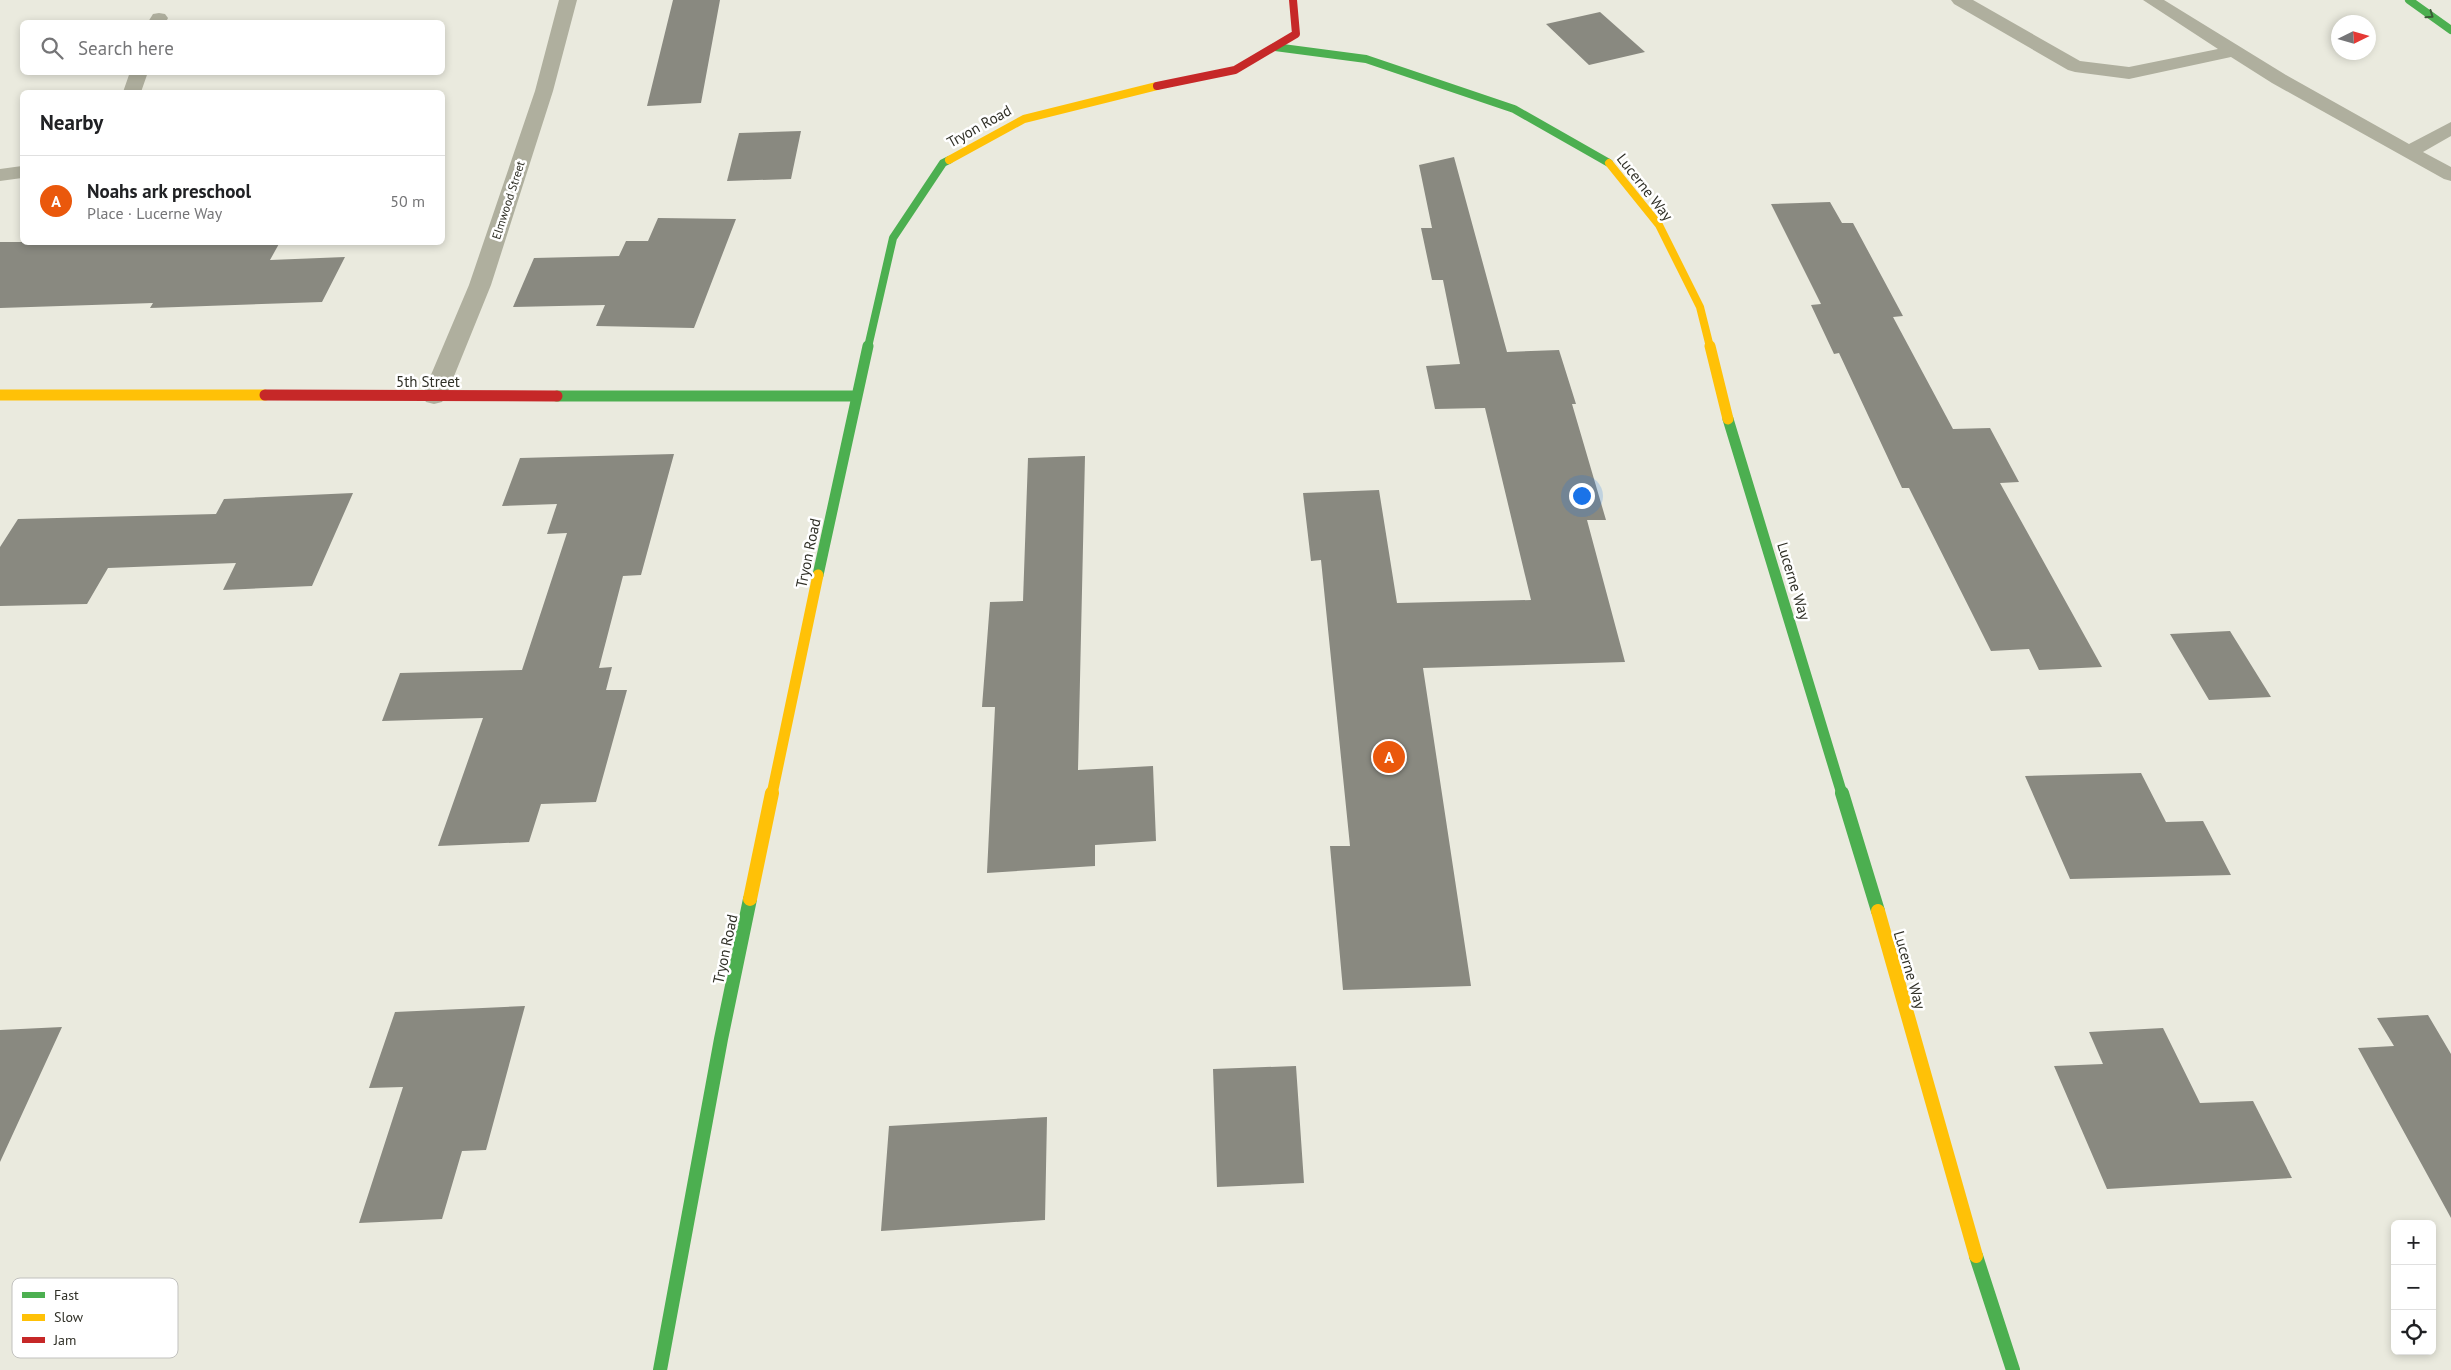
<!DOCTYPE html>
<html lang="en">
<head>
<meta charset="utf-8">
<style>
	body { margin:0; font-family:"PT Sans",sans-serif; background:#f6f6f6; color:#202124 }
	.controls { position:absolute; right:15px; bottom:15px; display:grid; overflow:hidden; border-radius:8px; box-shadow:0 2px 8px #0003 }
	.controls button { width:45px; height:45px; display:grid; place-items:center; padding:0; border:0; border-bottom:1px solid #e0e0e0; background:#fff; color:#202124; font:25px sans-serif }
	.compass { position:absolute; left:2331px; top:15px; width:45px; height:45px; border-radius:50%; background:#fff; box-shadow:0 2px 8px #0003; rotate:85deg }
	.you { position:absolute; left:1581px; top:495px; width:18px; height:18px; margin:-12px; border:4px solid #fff; border-radius:50%; background:#1a73e8; box-shadow:0 0 0 8px #1a73e833 }
	.badge { display:grid; place-items:center; width:32px; height:32px; border-radius:50%; background:#ea580c; color:#fff; font-size:16px; font-weight:700 }
	.pin { position:absolute; translate:-50% -50%; border:2px solid #fff; box-shadow:0 1px 5px #0006 }
	.list { margin:0; padding:0; list-style:none }
	h2 { display:flex; justify-content:space-between; align-items:center; height:65px; margin:0; padding:0 20px; font-size:21px }
	h2 small { font-size:16px; font-weight:400; color:#757577 }
	.list li { display:grid; grid-template-columns:32px 1fr auto; gap:15px; align-items:center; box-sizing:border-box; height:90px; padding:0 20px; border-top:1px solid #e0e0e0 }
	.list b { display:block; font-size:19px; white-space:nowrap }
	.list p { margin:0; font-size:16px; white-space:nowrap; color:#757577 }
	.list em { font-size:16px; font-style:normal; color:#757577 }
	.icon { flex:none; width:28px; height:28px; fill:none; stroke:currentColor; stroke-width:2; stroke-linecap:round; stroke-linejoin:round }
	.map { position:relative; flex:none; width:2451px; height:1370px; overflow:hidden }
	.search { position:absolute; background:#fff; box-shadow:0 2px 8px #0003; left:20px; top:20px; width:425px; height:55px; display:flex; align-items:center; gap:12px; box-sizing:border-box; padding:0 18px; border-radius:8px; color:#757577; font-size:19px }
	.panel { position:absolute; background:#fff; box-shadow:0 2px 8px #0003; left:20px; top:90px; width:425px; height:155px; border-radius:8px }
	.map>svg:first-child { display:block }
</style>
</head>
<body>
<div class="map">
<svg width="2451" height="1370" viewBox="0 0 2451 1370">
	<rect width="100%" height="100%" fill="#eaeade"/>
	<!-- building -->
	<path fill="#898980" d="M 673,0 L 720,0 L 701,103 L 647,106 Z
		M 1600,12 L 1645,52 L 1589,65 L 1546,24 Z
		M 801,131 L 791,179 L 727,181 L 739,133 Z
		M 1454,157 L 1507,352 L 1559,350 L 1576,404 L 1572,404 L 1606,520 L 1587,520 L 1625,662 L 1423,668 L 1471,986 L 1343,990 L 1330,846 L 1350,846 L 1321,560 L 1311,561 L 1303,493 L 1379,490 L 1397,603 L 1531,600 L 1485,408 L 1435,409 L 1426,366 L 1460,364 L 1443,280 L 1432,280 L 1421,228 L 1432,228 L 1419,165 Z
		M 1830,202 L 1842,223 L 1853,223 L 1903,316 L 1893,317 L 1953,429 L 1990,428 L 2019,482 L 2000,483 L 2102,667 L 2039,670 L 2029,649 L 1991,651 L 1909,488 L 1902,488 L 1839,353 L 1834,354 L 1811,305 L 1821,304 L 1771,204 Z
		M 658,218 L 736,219 L 694,328 L 596,326 L 605,305 L 513,307 L 534,258 L 619,256 L 626,241 L 648,241 Z
		M 0,242 L 280,242 L 270,260 L 345,257 L 322,302 L 150,308 L 153,303 L 0,308 Z
		M 674,454 L 641,575 L 623,576 L 599,668 L 612,667 L 606,690 L 627,690 L 596,802 L 541,804 L 529,842 L 438,846 L 483,718 L 382,721 L 400,673 L 522,670 L 567,533 L 547,534 L 557,504 L 502,506 L 520,458 Z
		M 1085,456 L 1078,770 L 1153,766 L 1156,841 L 1095,845 L 1095,866 L 987,873 L 995,707 L 982,707 L 990,602 L 1023,601 L 1028,458 Z
		M 353,493 L 312,586 L 223,590 L 236,563 L 108,568 L 87,604 L 0,606 L 0,547 L 18,519 L 216,514 L 224,499 Z
		M 2230,631 L 2271,697 L 2209,700 L 2170,634 Z
		M 2141,773 L 2166,822 L 2203,821 L 2231,875 L 2070,879 L 2025,776 Z
		M 525,1006 L 486,1150 L 462,1151 L 442,1219 L 359,1223 L 403,1087 L 369,1088 L 395,1012 Z
		M 2428,1015 L 2451,1054 L 2451,1218 L 2358,1048 L 2394,1046 L 2377,1018 Z
		M 62,1027 L 0,1162 L 0,1030 Z
		M 2163,1028 L 2200,1103 L 2253,1101 L 2292,1178 L 2107,1189 L 2054,1066 L 2103,1064 L 2089,1032 Z
		M 1296,1066 L 1304,1183 L 1217,1187 L 1213,1069 Z
		M 1047,1117 L 1045,1220 L 881,1231 L 889,1126 Z"/>
	<g fill="none" stroke-linecap="round" stroke-linejoin="round">
		<!-- lane -->
		<path fill="#afaf9e" fill-rule="evenodd" d="M 1951,0 L 1973,0 L 2080,61 L 2129,67 L 2218,49 L 2143,0 L 2164,0 L 2286,75 L 2409,144 L 2451,122 L 2451,136 L 2423,152 L 2451,167 L 2451,181 L 2444,179 L 2272,83 L 2231,57 L 2129,79 L 2075,72 L 2068,70 L 1954,4 Z
			M 159,13 L 165,14 L 168,18 L 166,22 L 148,22 L 153,14 Z
			M 130,72 L 148,72 L 141,92 L 123,92 Z
			M 22,166 L 22,178 L 0,181 L 0,169 Z"/>
		<!-- street -->
		<path fill="#afaf9e" fill-rule="evenodd" d="M 559,0 L 577,0 L 553,91 L 491,285 L 446,396 L 442,402 L 434,404 L 426,402 L 422,396 L 469,285 L 535,91 Z"/>
		<!-- fast-far2 -->
		<path stroke="#4caf50" stroke-width="8" d="M 2409,0 L 2451,30
			M 1275,47 L 1366,59 L 1514,109 L 1609,163
			M 868,347 L 893,238 L 943,163 L 949,160"/>
		<!-- fast-far1 -->
		<path stroke="#4caf50" stroke-width="11" d="M 557,396 L 856,396
			M 1728,419 L 1842,794
			M 818,575 L 868,346"/>
		<!-- fast -->
		<path stroke="#4caf50" stroke-width="14" d="M 1842,793 L 1878,911
			M 1976,1256 L 2013,1370
			M 660,1370 L 721,1039 L 750,899"/>
		<!-- slow-far2 -->
		<path stroke="#ffc107" stroke-width="8" d="M 949,160 L 1024,119 L 1157,86
			M 1609,163 L 1659,225 L 1700,307 L 1710,347"/>
		<!-- slow-far1 -->
		<path stroke="#ffc107" stroke-width="11" d="M 1710,346 L 1728,419
			M 0,395 L 265,395
			M 772,794 L 818,575"/>
		<!-- slow -->
		<path stroke="#ffc107" stroke-width="14" d="M 750,899 L 772,793
			M 1878,911 L 1976,1256"/>
		<!-- jam-far1 -->
		<path stroke="#c62828" stroke-width="8" d="M 1157,86 L 1235,70 L 1296,34 L 1293,0"/>
		<!-- jam -->
		<path stroke="#c62828" stroke-width="11" d="M 265,395 L 557,396"/>
	</g>
	<!-- one-way arrows -->
	<defs><path id="oneway-chevron" d="M-2-3.5L2.5 0L-2 3.5" fill="none" stroke-width="1.6" stroke-linecap="round" stroke-linejoin="round" transform="scale(1.25)"/></defs>
	<use stroke="#3a5c35" href="#oneway-chevron" transform="translate(2430 15) rotate(35)"/>
	<g text-anchor="middle" dominant-baseline="central" stroke-width="5" stroke-linejoin="round" paint-order="stroke">
		<!-- far-street labels -->
		<g font-size="12" fill="#303027" stroke="#fff">
			<text transform="translate(508 200) rotate(-72)">Elmwood Street</text>
		</g>
		<!-- street labels -->
		<g font-size="15" fill="#303027" stroke="#fff">
			<text transform="translate(979 126) rotate(-29)">Tryon Road</text>
			<text transform="translate(1645 187) rotate(52)">Lucerne Way</text>
			<text x="428" y="381">5th Street</text>
			<text transform="translate(808 553) rotate(-78)">Tryon Road</text>
			<text transform="translate(1794 581) rotate(73)">Lucerne Way</text>
			<text transform="translate(725 949) rotate(-78)">Tryon Road</text>
			<text transform="translate(1910 970) rotate(74)">Lucerne Way</text>
		</g>
	</g>
	<!-- legend -->
	<rect x="12" y="1278" width="166" height="80" rx="8" fill="#fff" stroke="#c1c1be" stroke-width="1"/>
	<rect x="22" y="1292" width="23" height="6" fill="#4caf50"/>
	<rect x="22" y="1314" width="23" height="7" fill="#ffc107"/>
	<rect x="22" y="1337" width="23" height="6" fill="#c62828"/>
	<g font-size="14" fill="#303027">
		<text x="54" y="1300">Fast</text>
		<text x="54" y="1322">Slow</text>
		<text x="54" y="1345">Jam</text>
	</g>
</svg>
<div class="controls">
<button>+</button>
<button>−</button>
<button><svg class="icon" aria-label="locate" viewBox="0 0 24 24"><circle cx="12" cy="12" r="6"/><path d="M12 2v4M12 18v4M2 12h4M18 12h4"/></svg></button>
</div>
<svg class="compass" viewBox="-18 -18 36 36"><path d="M0-13l5 13h-10z" fill="#e53935"/><path d="M0 13l5-13h-10z" fill="#757577"/></svg>
<div class="you"></div>
<div class="pin badge" style="left:1389px;top:757px">A</div>
<div class="search"><svg class="icon" aria-label="search" viewBox="0 0 24 24"><circle cx="10" cy="10" r="6"/><path d="M15 15l6 6"/></svg>Search here</div>
<section class="panel">
<h2>Nearby<small></small></h2>
<ul class="list">
<li><span class="badge">A</span><div><b>Noahs ark preschool</b><p>Place · Lucerne Way</p></div><em>50 m</em></li>
</ul>
</section>
</div>
</body>
</html>
